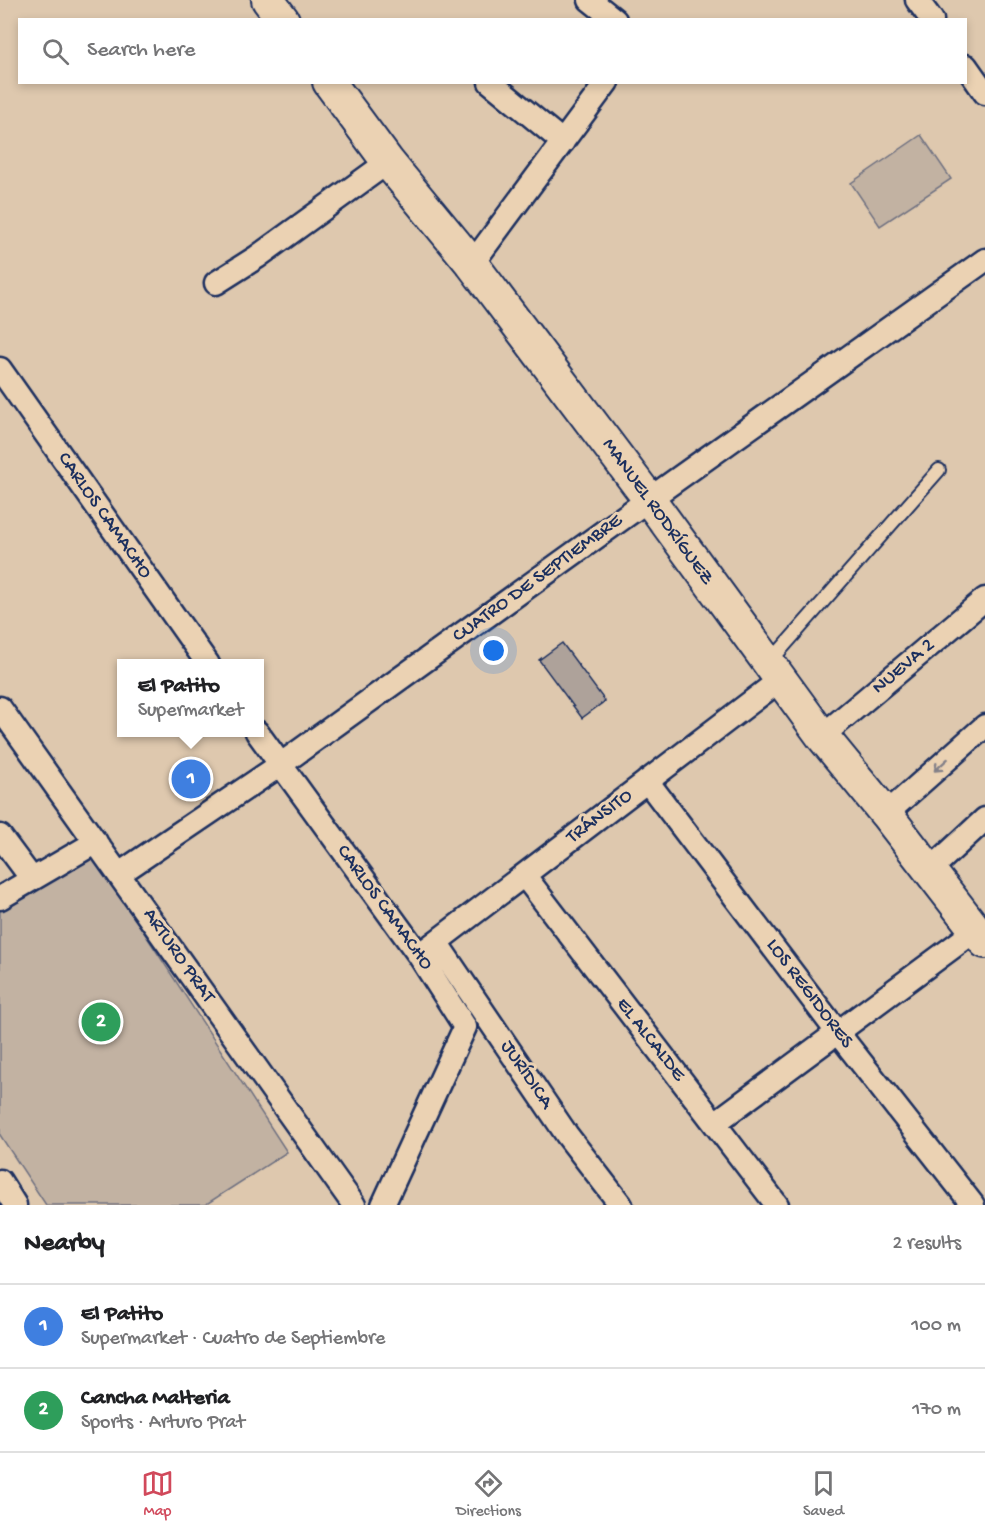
<!DOCTYPE html>
<html lang="en">
<head>
<meta charset="utf-8">
<style>
	body { margin:0; font-family:"Gochi Hand",sans-serif; background:#f6f6f6; color:#202124 }
	.you { position:absolute; left:494px; top:651px; width:21px; height:21px; margin:-15px; border:4px solid #fff; border-radius:50%; background:#1a73e8; box-shadow:0 0 0 9px #1a73e833 }
	.badge { display:grid; place-items:center; width:39px; height:39px; border-radius:50%; background:#d1495b; color:#fff; font-size:20px; font-weight:700 }
	.pin { position:absolute; translate:-50% -50%; border:3px solid #fff; box-shadow:0 2px 6px #0006 }
	.popup { position:absolute; left:117px; top:659px; width:147px; height:78px; box-sizing:border-box; display:grid; place-content:center; border-radius:0px; background:#fff; filter:drop-shadow(0 2px 4px #0005); font-size:20px; white-space:nowrap; color:#757577 }
	.popup b { font-size:22px; color:#202124 }
	.popup::after { content:''; position:absolute; left:50%; top:100%; margin-left:-12px; border:12px solid transparent; border-top-color:#fff }
	.list { margin:0; padding:0; list-style:none }
	h2 { display:flex; justify-content:space-between; align-items:center; height:78px; margin:0; padding:0 24px; font-size:26px }
	h2 small { font-size:20px; font-weight:400; color:#757577 }
	.list li { display:grid; grid-template-columns:39px 1fr auto; gap:18px; align-items:center; box-sizing:border-box; height:84px; padding:0 24px; border-top:2px solid #e0e0e0 }
	.list b { display:block; font-size:22px; white-space:nowrap }
	.list p { margin:0; font-size:20px; white-space:nowrap; color:#757577 }
	.list em { font-size:20px; font-style:normal; color:#757577 }
	.icon { flex:none; width:33px; height:33px; fill:none; stroke:currentColor; stroke-width:2; stroke-linecap:round; stroke-linejoin:round }
	.map { position:relative; flex:none; width:985px; height:1205px; overflow:hidden }
	.search { position:absolute; background:#fff; box-shadow:0 3px 9px #0003; left:18px; right:18px; top:18px; height:66px; display:flex; align-items:center; gap:15px; box-sizing:border-box; padding:0 21px; border-radius:0px; color:#757577; font-size:22px }
	.sheet { height:246px; background:#fff }
	nav { display:flex; justify-content:space-around; align-items:center; box-sizing:border-box; height:84px; border-top:2px solid #e0e0e0; background:#fff; font-size:16px; color:#757577 }
	nav a { display:grid; justify-items:center; gap:3px }
	nav .on { color:#d1495b }
	.map>svg:first-child { display:block }
</style>
</head>
<body>
<div class="map">
<svg width="985" height="1205" viewBox="0 0 985 1205">
	<rect width="100%" height="100%" fill="#dec8ae"/>
	<filter id="ink" filterUnits="userSpaceOnUse"><feTurbulence type="fractalNoise" baseFrequency=".0167" numOctaves="2"/><feDisplacementMap in="SourceGraphic" scale="12" xChannelSelector="R" yChannelSelector="G"/><feConvolveMatrix kernelMatrix="1 2 1 2 8 2 1 2 1" color-interpolation-filters="sRGB"/></filter>
	<g filter="url(#ink)">
		<!-- green -->
		<path fill="#c2b2a2" stroke="#6e7080" stroke-width="1.5" d="M 921,135 L 951,179 L 880,226 L 851,183 Z
			M 91,851 L 287,1152 L 205,1205 L 46,1205 L 0,1135 L 0,910 Z"/>
		<!-- building -->
		<path fill="#aea29a" stroke="#1b2f5e" stroke-width="1.5" d="M 562,643 L 605,701 L 582,718 L 539,660 Z
			M 193,765 L 206,781 L 190,794 L 177,777 Z"/>
		<g fill="none" stroke-linecap="round" stroke-linejoin="round">
			<defs>
				<path id="lane" d="M 769,663 L 939,470"/>
				<path id="street" d="M 590,0 L 615,20
					M 917,0 L 932,20
					M 966,66 L 985,93
					M 490,82 L 563,142
					M 472,264 L 607,82
					M 216,283 L 257,257 L 388,162
					M 0,369 L 208,664
					M 0,708 L 354,1205
					M 257,732 L 419,955 L 465,1027 L 383,1205
					M 822,736 L 985,599
					M 647,781 L 838,1033 L 973,1205
					M 886,814 L 985,726
					M 0,836 L 32,879
					M 930,870 L 985,819
					M 119,874 L 280,765 L 627,515 L 985,260
					M 524,875 L 777,1205
					M 0,898 L 96,842
					M 436,942 L 567,1135 L 621,1205
					M 419,955 L 780,680
					M 715,1123 L 976,930
					M 0,1181 L 15,1205"/>
				<path id="secondary" d="M 268,0 L 283,20
					M 329,82 L 388,162 L 472,264 L 649,499 L 822,736 L 886,814 L 985,942"/>
			</defs>
			<!-- lane casing -->
			<use href="#lane" stroke="#1b2f5e" stroke-width="16"/>
			<!-- street casing -->
			<use href="#street" stroke="#1b2f5e" stroke-width="27"/>
			<!-- secondary casing -->
			<use href="#secondary" stroke="#1b2f5e" stroke-width="36"/>
			<!-- lane -->
			<use href="#lane" stroke="#ebd2b3" stroke-width="12"/>
			<!-- street -->
			<use href="#street" stroke="#ebd2b3" stroke-width="22"/>
			<!-- secondary -->
			<use href="#secondary" stroke="#ebd2b3" stroke-width="32"/>
		</g>
		<!-- one-way arrows -->
		<defs><path id="oneway-shaft" d="M-6 0H5M1.5-3L5.5 0L1.5 3" fill="none" stroke-width="1.6" stroke-linecap="round" stroke-linejoin="round" transform="scale(1.5)"/></defs>
		<use stroke="#838088" href="#oneway-shaft" transform="translate(941 765) rotate(138)"/>
	</g>
	<g text-anchor="middle" dominant-baseline="central" stroke-width="6" stroke-linejoin="round" paint-order="stroke">
		<!-- street labels -->
		<g font-size="20" fill="#1b2f5e" stroke="#ebd2b3">
			<text transform="translate(657 512) rotate(54)">MANUEL RODRÍGUEZ</text>
			<text transform="translate(104 516) rotate(55)">CARLOS CAMACHO</text>
			<text transform="translate(538 579) rotate(-36)">CUATRO DE SEPTIEMBRE</text>
			<text transform="translate(904 667) rotate(-40)">NUEVA 2</text>
			<text transform="translate(600 817) rotate(-37)">TRÁNSITO</text>
			<text transform="translate(384 908) rotate(54)">CARLOS CAMACHO</text>
			<text transform="translate(178 956) rotate(55)">ARTURO PRAT</text>
			<text transform="translate(809 994) rotate(53)">LOS REGIDORES</text>
			<text transform="translate(650 1040) rotate(52)">EL ALCALDE</text>
			<text transform="translate(526 1075) rotate(56)">JURÍDICA</text>
		</g>
	</g>
</svg>
<div class="you"></div>
<div class="pin badge" style="left:191px;top:779px;background:#3f7fe0">1</div>
<div class="popup"><b>El Patito</b>Supermarket</div>
<div class="pin badge" style="left:101px;top:1022px;background:#2e9e5b">2</div>
<div class="search"><svg class="icon" aria-label="search" viewBox="0 0 24 24"><circle cx="10" cy="10" r="6"/><path d="M15 15l6 6"/></svg>Search here</div>
</div>
<section class="sheet">
<h2>Nearby<small>2 results</small></h2>
<ul class="list">
<li><span class="badge" style="background:#3f7fe0">1</span><div><b>El Patito</b><p>Supermarket · Cuatro de Septiembre</p></div><em>100 m</em></li>
<li><span class="badge" style="background:#2e9e5b">2</span><div><b>Cancha Malteria</b><p>Sports · Arturo Prat</p></div><em>170 m</em></li>
</ul>
</section>
<nav>
<a class="on"><svg class="icon" aria-label="map" viewBox="0 0 24 24"><path d="M3 6l6-2 6 2 6-2v14l-6 2-6-2-6 2zM9 4v14M15 6v14"/></svg>Map</a>
<a><svg class="icon" aria-label="directions" viewBox="0 0 24 24"><path d="M12 3l9 9-9 9-9-9zM9 14v-3h6M13 9l2 2-2 2"/></svg>Directions</a>
<a><svg class="icon" aria-label="saved" viewBox="0 0 24 24"><path d="M7 4h10v16l-5-4-5 4z"/></svg>Saved</a>
</nav>
</body>
</html>
